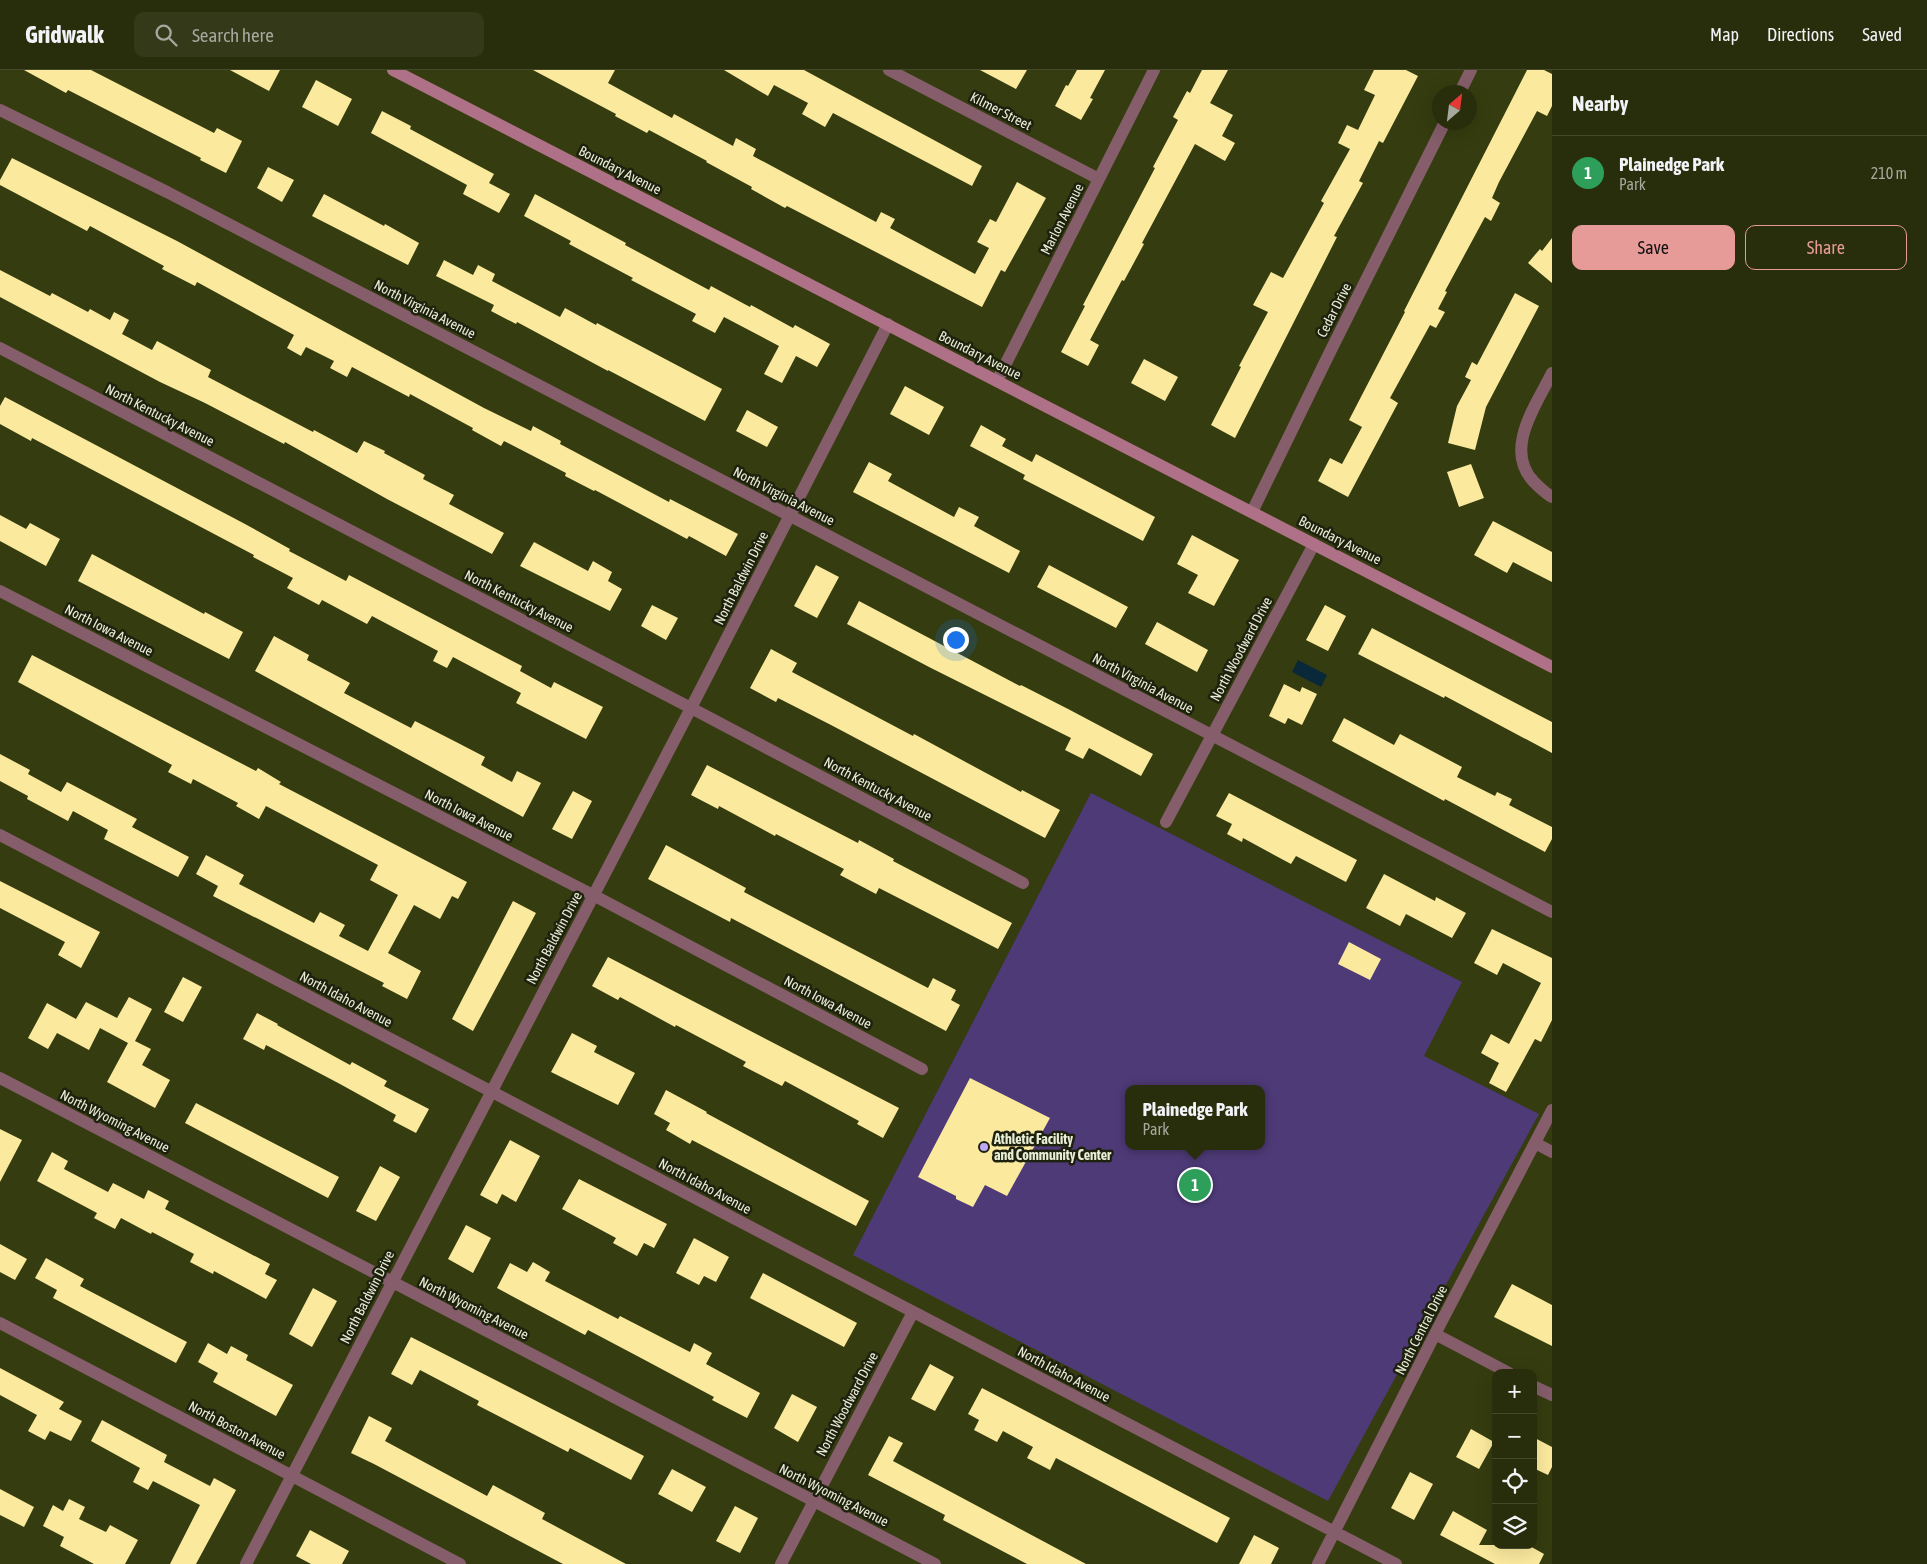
<!DOCTYPE html>
<html lang="en">
<head>
<meta charset="utf-8">
<style>
	body { margin:0; font-family:"Asap Condensed",sans-serif; background:#343919; color:#f1f3f6 }
	.controls { position:absolute; right:15px; bottom:15px; display:grid; overflow:hidden; border-radius:10px; box-shadow:0 5px 20px #0002 }
	.controls button { width:45px; height:45px; display:grid; place-items:center; padding:0; border:0; border-bottom:1px solid #44492c; background:#282d0b; color:#f1f3f6; font:25px sans-serif }
	.compass { position:absolute; left:1432px; top:15px; width:45px; height:45px; border-radius:50%; background:#282d0b; box-shadow:0 5px 20px #0002; rotate:28deg }
	.you { position:absolute; left:955px; top:569px; width:18px; height:18px; margin:-12px; border:4px solid #fff; border-radius:50%; background:#1a73e8; box-shadow:0 0 0 8px #1a73e833 }
	.badge { display:grid; place-items:center; width:32px; height:32px; border-radius:50%; background:#e69b98; color:#fff; font-size:16px; font-weight:700 }
	.pin { position:absolute; translate:-50% -50%; border:2px solid #fff; box-shadow:0 1px 5px #0006 }
	.popup { position:absolute; left:1125px; top:1015px; width:140px; height:65px; box-sizing:border-box; display:grid; place-content:center; border-radius:10px; background:#282d0b; filter:drop-shadow(0 1px 4px #0005); font-size:16px; white-space:nowrap; color:#a5a89d }
	.popup b { font-size:19px; color:#f1f3f6 }
	.popup::after { content:''; position:absolute; left:50%; top:100%; margin-left:-10px; border:10px solid transparent; border-top-color:#282d0b }
	.list { margin:0; padding:0; list-style:none }
	h2 { display:flex; justify-content:space-between; align-items:center; height:65px; margin:0; padding:0 20px; font-size:21px }
	h2 small { font-size:16px; font-weight:400; color:#a5a89d }
	.list li { display:grid; grid-template-columns:32px 1fr auto; gap:15px; align-items:center; box-sizing:border-box; height:75px; padding:0 20px; border-top:1px solid #44492c }
	.list b { display:block; font-size:19px; white-space:nowrap }
	.list p { margin:0; font-size:16px; white-space:nowrap; color:#a5a89d }
	.list em { font-size:16px; font-style:normal; color:#a5a89d }
	.actions { display:flex; gap:10px; padding:15px 20px }
	.actions a { flex:1; padding:11px 0; border:1px solid #e69b98; border-radius:10px; text-align:center; font-size:18px; color:#e69b98 }
	.actions .main { background:#e69b98; color:#111 }
	.icon { flex:none; width:28px; height:28px; fill:none; stroke:currentColor; stroke-width:2; stroke-linecap:round; stroke-linejoin:round }
	.map { position:relative; flex:none; width:1552px; height:1494px; overflow:hidden }
	header { display:flex; align-items:center; gap:30px; box-sizing:border-box; height:70px; padding:0 25px; background:#282d0b; border-bottom:1px solid #44492c }
	header strong { font-size:24px }
	nav { display:flex; gap:28px; margin-inline-start:auto; font-size:18px }
	.search { width:350px; height:45px; background:#343919; display:flex; align-items:center; gap:12px; box-sizing:border-box; padding:0 18px; border-radius:10px; color:#a5a89d; font-size:19px }
	main { display:flex }
	aside { flex:1; background:#282d0b }
	.map>svg:first-child { display:block }
</style>
</head>
<body>
<header>
<strong>Gridwalk</strong>
<div class="search"><svg class="icon" aria-label="search" viewBox="0 0 24 24"><circle cx="10" cy="10" r="6"/><path d="M15 15l6 6"/></svg>Search here</div>
<nav><a>Map</a><a>Directions</a><a>Saved</a></nav>
</header>
<main>
<div class="map">
<svg width="1552" height="1494" viewBox="0 0 1552 1494">
	<rect width="100%" height="100%" fill="#353c0f"/>
	<!-- green -->
	<path fill="#4e3a77" fill-rule="evenodd" d="M 1091,723 L 1462,912 L 1424,986 L 1539,1044 L 1328,1431 L 853,1185 ZM 1129,1019 L 1261,1019 L 1261,1076 L 1129,1076 Z"/>
	<!-- water -->
	<path fill="#09293a" d="M 1298,590 L 1327,605 L 1321,617 L 1292,602 Z"/>
	<!-- building -->
	<path fill="#fbea9e" d="M 24,0 L 91,0 L 214,63 L 217,58 L 242,71 L 226,103 L 200,90 L 201,88 L 68,20 L 66,23 Z
		M 230,0 L 280,0 L 269,21 Z
		M 533,0 L 615,0 L 608,13 L 672,48 L 674,44 L 733,76 L 736,68 L 756,79 L 753,86 L 876,152 L 881,142 L 895,149 L 890,158 L 975,204 L 989,178 L 977,172 L 990,149 L 996,152 L 1017,112 L 1046,128 L 1005,202 L 1001,200 L 982,237 L 787,136 L 785,138 L 751,119 L 752,117 L 706,92 L 707,91 L 649,60 L 647,63 L 615,46 L 616,44 Z
		M 724,0 L 804,0 L 982,96 L 972,116 L 833,43 L 825,57 L 802,44 L 808,33 L 774,15 L 768,26 Z
		M 980,0 L 1027,0 L 1016,19 Z
		M 1077,0 L 1105,0 L 1090,28 L 1093,29 L 1081,50 L 1055,36 L 1066,15 L 1068,16 Z
		M 1202,0 L 1228,0 L 1210,33 L 1233,45 L 1222,66 L 1235,73 L 1225,91 L 1195,74 L 1142,173 L 1144,174 L 1124,211 L 1122,210 L 1090,270 L 1099,275 L 1088,296 L 1061,282 L 1085,236 L 1083,235 L 1155,98 L 1153,97 L 1178,50 L 1173,47 L 1187,21 L 1190,23 Z
		M 1374,0 L 1406,0 L 1418,6 L 1383,73 L 1379,71 L 1359,111 L 1363,113 L 1334,166 L 1337,167 L 1235,368 L 1211,355 L 1241,297 L 1239,296 L 1268,242 L 1253,235 L 1271,202 L 1283,208 L 1324,133 L 1321,131 L 1350,79 L 1338,73 L 1347,55 L 1358,60 L 1375,25 L 1364,20 Z
		M 1527,0 L 1544,0 L 1552,4 L 1552,36 L 1547,46 L 1537,41 L 1499,112 L 1492,128 L 1500,133 L 1491,151 L 1485,147 L 1445,221 L 1447,222 L 1438,239 L 1445,242 L 1436,258 L 1430,255 L 1390,328 L 1398,333 L 1348,427 L 1318,411 L 1330,388 L 1342,394 L 1362,357 L 1349,350 L 1405,242 L 1404,241 Z
		M 316,10 L 352,29 L 338,56 L 302,37 Z
		M 382,41 L 411,56 L 410,59 L 494,104 L 489,113 L 510,124 L 499,143 L 463,124 L 467,115 L 371,63 Z
		M 12,88 L 177,171 L 484,338 L 531,361 L 533,356 L 561,371 L 560,374 L 669,432 L 670,429 L 738,464 L 726,486 L 689,466 L 687,469 L 595,420 L 594,421 L 565,406 L 566,403 L 504,371 L 501,376 L 472,360 L 473,358 L 410,324 L 409,327 L 352,297 L 347,307 L 330,298 L 334,291 L 306,277 L 301,286 L 287,278 L 294,265 L 197,212 L 195,216 L 162,199 L 164,196 L 90,156 L 87,161 L 0,115 L 0,110 Z
		M 268,97 L 294,110 L 282,132 L 257,118 Z
		M 324,124 L 384,156 L 385,154 L 419,173 L 408,195 L 312,146 Z
		M 535,124 L 626,173 L 625,175 L 709,220 L 711,216 L 750,237 L 751,235 L 793,258 L 795,255 L 830,274 L 817,297 L 796,286 L 782,313 L 764,304 L 779,276 L 724,247 L 715,263 L 692,251 L 696,244 L 631,210 L 633,208 L 569,174 L 571,171 L 524,146 Z
		M 1552,168 L 1552,213 L 1528,193 L 1540,179 L 1542,181 Z
		M 444,190 L 473,205 L 478,195 L 495,204 L 492,211 L 560,247 L 565,238 L 596,255 L 597,253 L 722,319 L 705,351 L 608,300 L 608,301 L 517,252 L 516,254 L 491,241 L 494,235 L 436,206 Z
		M 0,200 L 50,226 L 52,223 L 88,242 L 90,239 L 110,250 L 114,242 L 129,250 L 122,264 L 152,280 L 157,271 L 211,300 L 208,307 L 313,362 L 314,360 L 357,383 L 364,371 L 385,381 L 384,383 L 425,405 L 423,409 L 454,425 L 449,434 L 504,463 L 492,484 L 387,429 L 285,372 L 284,374 L 205,333 L 160,312 L 0,227 Z
		M 1515,223 L 1539,236 L 1486,337 L 1475,380 L 1448,373 L 1457,336 L 1471,310 L 1465,307 L 1472,292 L 1477,295 Z
		M 1144,289 L 1178,307 L 1165,331 L 1131,313 Z
		M 905,316 L 944,337 L 929,365 L 890,344 Z
		M 5,327 L 245,454 L 290,479 L 289,481 L 346,511 L 349,505 L 522,596 L 520,601 L 551,618 L 554,612 L 603,637 L 586,669 L 516,633 L 521,623 L 453,587 L 447,598 L 433,591 L 438,581 L 372,546 L 367,554 L 322,530 L 319,535 L 287,518 L 293,508 L 253,487 L 254,485 L 32,368 L 31,371 L 0,354 L 0,336 Z
		M 747,340 L 778,357 L 767,377 L 736,361 Z
		M 981,355 L 1006,369 L 1002,376 L 1032,392 L 1036,384 L 1155,447 L 1143,471 L 1023,409 L 1025,405 L 970,376 Z
		M 869,392 L 892,404 L 888,411 L 954,447 L 959,437 L 979,447 L 974,456 L 1020,481 L 1009,503 L 853,422 Z
		M 1471,394 L 1484,428 L 1459,437 L 1447,402 Z
		M 0,445 L 26,459 L 30,453 L 60,469 L 46,496 L 0,471 Z
		M 1493,451 L 1552,482 L 1552,512 L 1513,492 L 1507,503 L 1474,485 Z
		M 1192,465 L 1239,490 L 1214,536 L 1188,523 L 1198,505 L 1177,494 Z
		M 534,472 L 588,501 L 593,491 L 612,502 L 608,511 L 622,519 L 610,541 L 520,496 Z
		M 92,484 L 204,544 L 205,542 L 243,562 L 229,589 L 78,511 Z
		M 816,495 L 839,507 L 817,548 L 794,536 Z
		M 1049,495 L 1128,537 L 1116,558 L 1037,517 Z
		M 859,531 L 1020,616 L 1021,615 L 1070,640 L 1153,684 L 1141,706 L 1089,678 L 1083,689 L 1065,680 L 1071,668 L 931,598 L 847,554 Z
		M 652,535 L 678,548 L 666,570 L 641,556 Z
		M 1325,535 L 1346,546 L 1328,581 L 1306,570 Z
		M 1157,552 L 1208,580 L 1197,602 L 1145,574 Z
		M 1372,558 L 1552,652 L 1552,683 L 1445,626 L 1444,628 L 1358,584 Z
		M 274,566 L 309,585 L 307,590 L 350,613 L 344,623 L 411,658 L 415,651 L 460,674 L 485,687 L 481,695 L 512,712 L 517,701 L 541,713 L 523,747 L 255,601 Z
		M 771,579 L 797,593 L 792,602 L 913,666 L 914,664 L 1021,722 L 1022,720 L 1060,740 L 1045,768 L 831,655 L 778,628 L 776,632 L 750,618 Z
		M 32,585 L 256,701 L 258,698 L 281,712 L 279,714 L 467,812 L 458,829 L 452,826 L 440,849 L 414,835 L 388,883 L 421,901 L 407,929 L 382,916 L 384,913 L 213,826 L 218,816 L 196,804 L 206,785 L 244,805 L 239,814 L 314,853 L 320,842 L 345,855 L 339,866 L 368,881 L 398,825 L 370,810 L 378,795 L 266,736 L 259,749 L 236,736 L 238,733 L 193,709 L 191,714 L 168,702 L 172,695 L 18,612 Z
		M 1284,614 L 1300,622 L 1302,617 L 1317,624 L 1302,655 L 1288,648 L 1285,654 L 1269,646 Z
		M 1344,648 L 1394,675 L 1400,664 L 1462,697 L 1457,707 L 1495,726 L 1497,722 L 1512,729 L 1509,735 L 1552,757 L 1552,769 L 1545,782 L 1445,729 L 1444,731 L 1332,671 Z
		M 0,684 L 30,700 L 28,704 L 61,722 L 67,712 L 137,749 L 132,757 L 189,787 L 178,807 L 104,769 L 108,760 L 73,741 L 68,751 L 27,729 L 28,726 L 0,711 Z
		M 707,695 L 858,773 L 859,770 L 894,789 L 893,791 L 1012,853 L 998,879 L 879,818 L 876,824 L 840,805 L 844,799 L 776,764 L 775,766 L 719,736 L 718,739 L 691,725 Z
		M 573,721 L 592,731 L 572,769 L 552,759 Z
		M 1229,723 L 1357,790 L 1346,812 L 1296,786 L 1291,794 L 1243,768 L 1242,772 L 1227,764 L 1232,754 L 1216,746 Z
		M 666,775 L 746,818 L 744,822 L 928,918 L 933,908 L 956,920 L 951,930 L 960,935 L 946,961 L 731,848 L 730,852 L 648,809 Z
		M 1384,804 L 1435,831 L 1436,827 L 1466,843 L 1452,868 L 1406,844 L 1400,856 L 1366,838 Z
		M 0,811 L 100,862 L 81,898 L 58,885 L 65,872 L 0,838 Z
		M 513,831 L 536,843 L 473,961 L 452,949 Z
		M 1492,859 L 1552,888 L 1552,950 L 1541,972 L 1535,969 L 1506,1022 L 1489,1013 L 1499,993 L 1481,983 L 1491,964 L 1509,974 L 1541,913 L 1503,893 L 1497,905 L 1474,893 Z
		M 1349,872 L 1381,889 L 1370,910 L 1338,894 Z
		M 608,887 L 899,1038 L 883,1068 L 857,1054 L 859,1051 L 785,1011 L 782,1016 L 743,996 L 746,992 L 676,955 L 675,957 L 620,927 L 618,930 L 592,916 Z
		M 183,907 L 202,917 L 183,952 L 164,942 Z
		M 129,927 L 152,939 L 135,971 L 151,979 L 142,995 L 170,1010 L 155,1038 L 107,1012 L 128,973 L 100,958 L 89,980 L 57,963 L 48,979 L 28,968 L 47,933 L 76,949 L 86,932 L 117,948 Z
		M 257,943 L 278,954 L 277,955 L 350,995 L 352,992 L 387,1011 L 384,1016 L 429,1039 L 416,1063 L 393,1051 L 396,1045 L 340,1014 L 266,975 L 264,980 L 243,969 Z
		M 572,963 L 597,976 L 594,982 L 635,1003 L 618,1035 L 551,1002 Z
		M 970,1008 L 1050,1048 L 1007,1126 L 985,1115 L 973,1137 L 956,1129 L 956,1126 L 918,1107 Z
		M 666,1020 L 707,1042 L 706,1043 L 869,1131 L 856,1156 L 692,1070 L 690,1074 L 666,1060 L 670,1053 L 654,1044 Z
		M 196,1033 L 339,1107 L 328,1128 L 185,1053 Z
		M 0,1059 L 22,1070 L 0,1112 Z
		M 510,1070 L 540,1086 L 516,1132 L 502,1124 L 497,1134 L 480,1125 Z
		M 52,1082 L 68,1091 L 64,1099 L 108,1122 L 113,1113 L 144,1129 L 148,1120 L 169,1131 L 165,1139 L 270,1194 L 265,1204 L 277,1210 L 266,1229 L 214,1201 L 213,1204 L 190,1192 L 194,1184 L 152,1162 L 151,1164 L 121,1148 L 115,1159 L 94,1148 L 97,1143 L 37,1111 Z
		M 380,1096 L 400,1107 L 376,1151 L 356,1141 Z
		M 579,1109 L 667,1154 L 654,1178 L 644,1173 L 637,1186 L 613,1173 L 616,1168 L 562,1139 Z
		M 466,1155 L 491,1168 L 473,1203 L 448,1189 Z
		M 694,1168 L 729,1187 L 716,1212 L 704,1206 L 699,1215 L 676,1203 Z
		M 0,1174 L 27,1189 L 15,1210 L 0,1202 Z
		M 46,1188 L 84,1209 L 80,1216 L 187,1272 L 176,1293 L 53,1228 L 57,1220 L 35,1208 Z
		M 533,1192 L 550,1202 L 545,1211 L 618,1249 L 620,1246 L 690,1282 L 694,1273 L 712,1283 L 706,1294 L 760,1323 L 747,1348 L 712,1330 L 714,1327 L 641,1288 L 588,1260 L 585,1265 L 497,1218 L 510,1193 L 527,1202 Z
		M 763,1203 L 857,1253 L 844,1277 L 750,1228 Z
		M 1512,1214 L 1552,1235 L 1552,1276 L 1494,1247 Z
		M 313,1218 L 337,1231 L 312,1277 L 289,1264 Z
		M 411,1267 L 644,1386 L 631,1410 L 570,1378 L 568,1382 L 510,1352 L 477,1335 L 479,1331 L 420,1300 L 412,1315 L 391,1304 Z
		M 208,1273 L 227,1284 L 231,1276 L 248,1285 L 246,1290 L 293,1315 L 276,1346 L 213,1312 L 218,1303 L 198,1292 Z
		M 930,1294 L 954,1307 L 935,1341 L 911,1329 Z
		M 0,1298 L 64,1332 L 59,1339 L 82,1351 L 71,1371 L 50,1361 L 45,1370 L 28,1361 L 37,1345 L 0,1325 Z
		M 982,1318 L 1230,1448 L 1217,1473 L 1056,1388 L 1050,1400 L 1027,1388 L 1033,1377 L 1003,1361 L 997,1372 L 974,1360 L 979,1350 L 968,1344 Z
		M 792,1324 L 817,1337 L 798,1372 L 774,1358 Z
		M 369,1346 L 392,1358 L 385,1371 L 487,1426 L 493,1415 L 545,1443 L 542,1449 L 626,1494 L 563,1494 L 374,1394 L 351,1383 Z
		M 102,1350 L 167,1385 L 164,1392 L 210,1416 L 214,1408 L 236,1420 L 196,1494 L 170,1494 L 200,1435 L 153,1411 L 148,1420 L 133,1412 L 140,1398 L 91,1371 Z
		M 1471,1359 L 1494,1372 L 1479,1399 L 1456,1387 Z
		M 889,1366 L 903,1373 L 893,1391 L 1086,1494 L 1027,1494 L 943,1450 L 945,1445 L 868,1405 Z
		M 1533,1367 L 1552,1377 L 1552,1397 L 1548,1405 L 1533,1398 Z
		M 672,1399 L 706,1417 L 692,1442 L 658,1424 Z
		M 1410,1402 L 1433,1414 L 1414,1450 L 1391,1438 Z
		M 0,1419 L 34,1437 L 24,1457 L 0,1445 Z
		M 69,1429 L 85,1437 L 79,1449 L 106,1462 L 110,1455 L 138,1470 L 125,1494 L 94,1494 L 60,1476 L 64,1467 L 43,1456 L 53,1435 L 63,1441 Z
		M 735,1436 L 758,1448 L 740,1483 L 716,1471 Z
		M 1453,1441 L 1487,1460 L 1479,1475 L 1528,1475 L 1544,1484 L 1539,1494 L 1495,1494 L 1440,1465 Z
		M 310,1460 L 349,1481 L 342,1494 L 311,1494 L 296,1486 Z
		M 1254,1465 L 1279,1478 L 1271,1494 L 1239,1494 Z"/>
	<g fill="none" stroke-linecap="round" stroke-linejoin="round">
		<!-- street -->
		<path stroke="#855d6b" stroke-width="12" d="M 889,0 L 1099,109
			M 1460,22 L 1471,0
			M 0,40 L 167,122 L 1552,842
			M 0,278 L 691,638 L 1023,813
			M 1552,303 C 1536,335 1503,380 1534,412 C 1540,418 1545,423 1552,427
			M 997,311 L 1154,0
			M 1252,442 L 1330,282 L 1445,52
			M 0,521 L 593,825 L 922,999
			M 1166,752 L 1314,474
			M 0,765 L 1396,1494
			M 0,1008 L 935,1494
			M 1535,1073 L 1552,1082
			M 0,1253 L 460,1494
			M 1435,1264 L 1509,1303
			M 1533,1316 L 1552,1325
			M 246,1494 L 691,638 L 888,254
			M 781,1494 L 913,1242
			M 1318,1494 L 1435,1264 L 1552,1040"/>
		<!-- secondary -->
		<path stroke="#af7187" stroke-width="12" d="M 393,0 L 1552,597"/>
	</g>
	<!-- markers -->
	<circle fill="#bfa9f4" stroke="#1e210e" stroke-width="2" cx="984" cy="1077" r="5"/>
	<g text-anchor="middle" dominant-baseline="central" stroke-width="5" stroke-linejoin="round" paint-order="stroke">
		<!-- street labels -->
		<g font-size="14" fill="#e8edd5" stroke="#1e210e">
			<text transform="translate(1001 41) rotate(27)">Kilmer Street</text>
			<text transform="translate(620 100) rotate(27)">Boundary Avenue</text>
			<text transform="translate(1062 149) rotate(-63)">Marlon Avenue</text>
			<text transform="translate(425 239) rotate(27)">North Virginia Avenue</text>
			<text transform="translate(1334 240) rotate(-63)">Cedar Drive</text>
			<text transform="translate(980 285) rotate(27)">Boundary Avenue</text>
			<text transform="translate(160 345) rotate(27)">North Kentucky Avenue</text>
			<text transform="translate(784 426) rotate(27)">North Virginia Avenue</text>
			<text transform="translate(1340 470) rotate(27)">Boundary Avenue</text>
			<text transform="translate(741 508) rotate(-63)">North Baldwin Drive</text>
			<text transform="translate(519 531) rotate(27)">North Kentucky Avenue</text>
			<text transform="translate(109 560) rotate(27)">North Iowa Avenue</text>
			<text transform="translate(1241 579) rotate(-62)">North Woodward Drive</text>
			<text transform="translate(1143 613) rotate(28)">North Virginia Avenue</text>
			<text transform="translate(878 719) rotate(28)">North Kentucky Avenue</text>
			<text transform="translate(469 745) rotate(27)">North Iowa Avenue</text>
			<text transform="translate(554 868) rotate(-62)">North Baldwin Drive</text>
			<text transform="translate(346 929) rotate(28)">North Idaho Avenue</text>
			<text transform="translate(828 932) rotate(28)">North Iowa Avenue</text>
			<text transform="translate(115 1051) rotate(27)">North Wyoming Avenue</text>
			<text transform="translate(705 1116) rotate(28)">North Idaho Avenue</text>
			<text transform="translate(367 1227) rotate(-63)">North Baldwin Drive</text>
			<text transform="translate(474 1238) rotate(27)">North Wyoming Avenue</text>
			<text transform="translate(1421 1260) rotate(-63)">North Central Drive</text>
			<text transform="translate(1064 1304) rotate(28)">North Idaho Avenue</text>
			<text transform="translate(847 1334) rotate(-62)">North Woodward Drive</text>
			<text transform="translate(237 1360) rotate(28)">North Boston Avenue</text>
			<text transform="translate(834 1425) rotate(27)">North Wyoming Avenue</text>
		</g>
		<!-- poi labels -->
		<g font-size="14" font-weight="bold" fill="#e8edd5" stroke="#1e210e" text-anchor="start">
			<text x="994" y="1069">Athletic Facility<tspan x="994" dy="16">and Community Center</tspan></text>
		</g>
	</g>
</svg>
<div class="controls">
<button>+</button>
<button>−</button>
<button><svg class="icon" aria-label="locate" viewBox="0 0 24 24"><circle cx="12" cy="12" r="6"/><path d="M12 2v4M12 18v4M2 12h4M18 12h4"/></svg></button>
<button><svg class="icon" aria-label="layers" viewBox="0 0 24 24"><path d="M12 4l9 5-9 5-9-5zM3 14l9 5 9-5"/></svg></button>
</div>
<svg class="compass" viewBox="-18 -18 36 36"><path d="M0-13l5 13h-10z" fill="#e53935"/><path d="M0 13l5-13h-10z" fill="#a5a89d"/></svg>
<div class="you"></div>
<div class="pin badge" style="left:1195px;top:1115px;background:#2e9e5b">1</div>
<div class="popup"><b>Plainedge Park</b>Park</div>
</div>
<aside>
<h2>Nearby<small></small></h2>
<ul class="list">
<li><span class="badge" style="background:#2e9e5b">1</span><div><b>Plainedge Park</b><p>Park</p></div><em>210 m</em></li>
</ul>
<div class="actions"><a class="main">Save</a><a>Share</a></div>
</aside>
</main>
</body>
</html>
